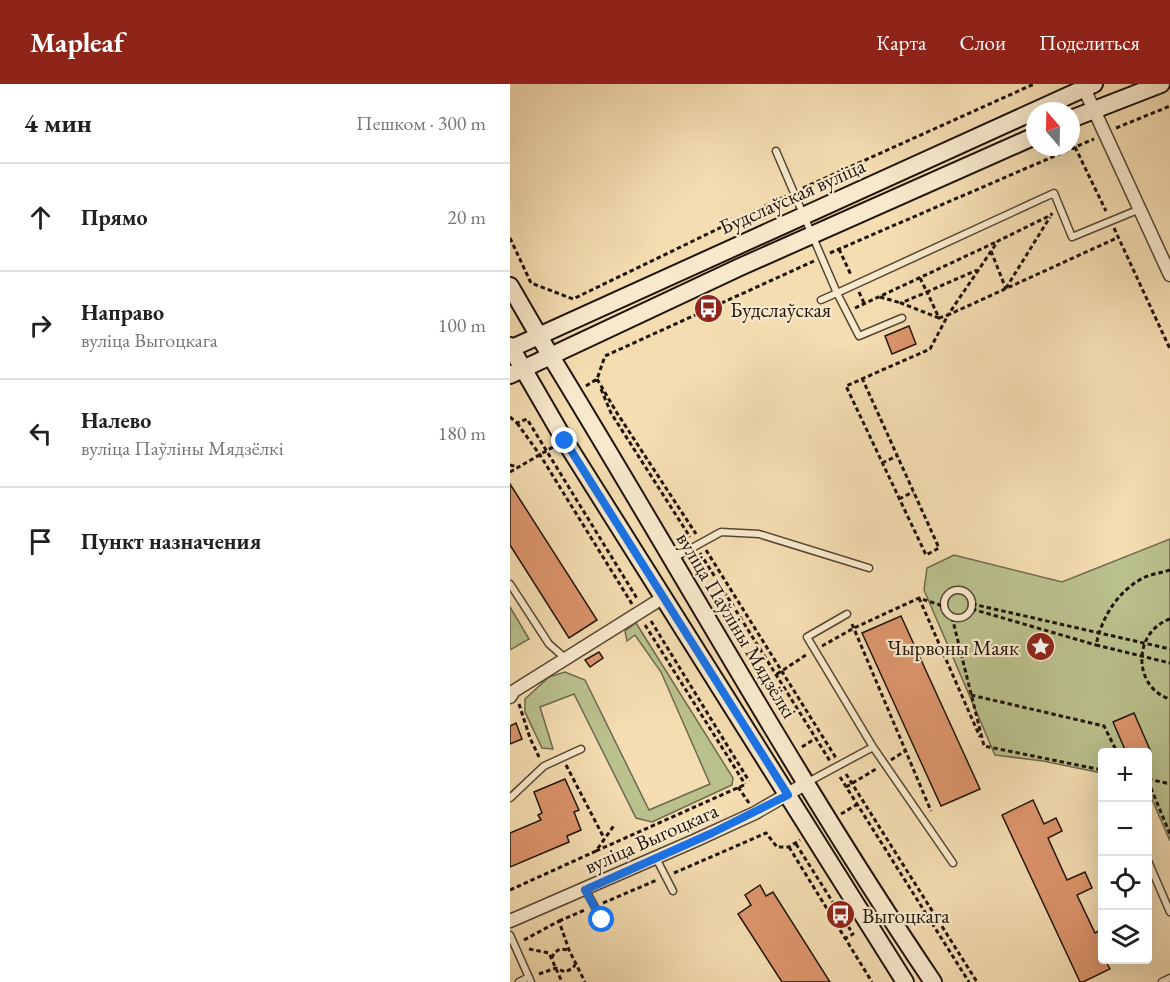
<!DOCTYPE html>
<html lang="ru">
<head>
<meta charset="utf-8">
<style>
	body { margin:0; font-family:"EB Garamond",serif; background:#f2f2f2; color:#202124 }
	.controls { position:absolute; right:18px; bottom:18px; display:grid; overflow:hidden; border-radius:6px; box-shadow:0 6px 24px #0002 }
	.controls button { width:54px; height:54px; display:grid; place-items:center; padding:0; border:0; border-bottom:2px solid #e0e0e0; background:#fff; color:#202124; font:30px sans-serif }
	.compass { position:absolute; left:516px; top:18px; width:54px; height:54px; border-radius:50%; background:#fff; box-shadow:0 6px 24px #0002; rotate:340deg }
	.stop { position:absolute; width:18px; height:18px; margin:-14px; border:4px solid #1a73e8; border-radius:50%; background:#fff }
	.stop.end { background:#1a73e8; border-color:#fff; box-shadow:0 2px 6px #0008 }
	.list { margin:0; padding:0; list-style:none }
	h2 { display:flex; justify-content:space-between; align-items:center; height:78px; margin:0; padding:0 24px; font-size:26px }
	h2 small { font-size:20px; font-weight:400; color:#757577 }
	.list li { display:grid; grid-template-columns:39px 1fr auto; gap:18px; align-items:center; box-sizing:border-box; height:108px; padding:0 24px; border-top:2px solid #e0e0e0 }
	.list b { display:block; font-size:22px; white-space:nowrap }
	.list p { margin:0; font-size:20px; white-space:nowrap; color:#757577 }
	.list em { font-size:20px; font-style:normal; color:#757577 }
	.icon { flex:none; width:33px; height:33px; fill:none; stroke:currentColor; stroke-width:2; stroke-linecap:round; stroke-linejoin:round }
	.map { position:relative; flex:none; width:660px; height:898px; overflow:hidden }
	header { display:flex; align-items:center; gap:36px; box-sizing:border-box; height:84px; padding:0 30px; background:#8f2418; color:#fff }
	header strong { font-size:28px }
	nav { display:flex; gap:33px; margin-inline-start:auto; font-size:21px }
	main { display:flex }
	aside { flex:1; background:#fff }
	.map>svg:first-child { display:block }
</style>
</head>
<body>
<header>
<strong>Mapleaf</strong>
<nav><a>Карта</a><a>Слои</a><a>Поделиться</a></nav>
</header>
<main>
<aside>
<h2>4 мин<small>Пешком · 300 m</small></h2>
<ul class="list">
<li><svg class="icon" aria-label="ahead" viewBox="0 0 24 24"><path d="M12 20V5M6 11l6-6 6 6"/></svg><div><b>Прямо</b></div><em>20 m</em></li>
<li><svg class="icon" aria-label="right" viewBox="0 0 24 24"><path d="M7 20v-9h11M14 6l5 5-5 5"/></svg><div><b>Направо</b><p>вуліца Выгоцкага</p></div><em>100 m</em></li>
<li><svg class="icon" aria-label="left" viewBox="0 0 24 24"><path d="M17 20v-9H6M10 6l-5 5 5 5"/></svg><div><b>Налево</b><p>вуліца Паўліны Мядзёлкі</p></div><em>180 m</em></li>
<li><svg class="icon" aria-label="arrive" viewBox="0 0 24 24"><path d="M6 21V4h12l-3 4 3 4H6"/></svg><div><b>Пункт назначения</b></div></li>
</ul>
</aside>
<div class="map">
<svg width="660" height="898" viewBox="0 0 660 898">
	<rect width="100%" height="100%" fill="#f4ddb1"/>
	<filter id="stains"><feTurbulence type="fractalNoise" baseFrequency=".00333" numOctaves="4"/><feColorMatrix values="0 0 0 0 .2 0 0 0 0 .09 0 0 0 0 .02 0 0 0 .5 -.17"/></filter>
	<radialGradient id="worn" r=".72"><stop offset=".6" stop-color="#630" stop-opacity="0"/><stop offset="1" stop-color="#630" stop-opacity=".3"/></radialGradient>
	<!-- green -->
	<path fill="#bac18d" stroke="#6d6a4c" stroke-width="1.5" d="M 660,455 L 660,757 L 638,706 L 638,668 L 592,668 L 592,689 L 533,677 L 485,671 L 414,506 L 417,484 L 444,471 L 552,498 Z
		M 0,523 L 19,555 L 0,566 Z
		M 126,539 L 223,694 L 222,701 L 142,738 L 126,734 L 64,610 L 30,623 L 43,665 L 32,664 L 15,628 L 15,615 L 39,593 L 55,588 L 75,596 L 139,726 L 200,700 L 151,588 L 125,551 L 117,557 L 115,547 Z"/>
	<!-- building -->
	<path fill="#dd956c" stroke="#20130a" stroke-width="1.5" d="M 399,242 L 406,260 L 382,270 L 375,252 Z
		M 0,400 L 87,536 L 59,554 L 0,461 Z
		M 391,532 L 470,705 L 431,722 L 352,549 Z
		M 89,568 L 93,574 L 80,583 L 75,576 Z
		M 624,629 L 641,668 L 638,669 L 616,668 L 603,638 Z
		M 6,639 L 12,655 L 0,660 L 0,642 Z
		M 55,695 L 69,726 L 64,728 L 71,746 L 57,752 L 59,758 L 0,783 L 0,749 L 31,736 L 28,731 L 32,729 L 24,708 Z
		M 523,716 L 534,740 L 546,734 L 552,747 L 538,754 L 557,796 L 575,788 L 582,804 L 567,811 L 585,849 L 592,845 L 592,865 L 590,866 L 592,876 L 595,876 L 600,885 L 573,898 L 570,898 L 492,731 Z
		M 250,801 L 256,812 L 263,808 L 320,898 L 272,898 L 228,830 L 241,821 L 235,811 Z"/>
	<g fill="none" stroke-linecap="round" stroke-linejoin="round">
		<defs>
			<path id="lane" d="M 266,67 L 327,209 L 544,109 L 562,153 L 630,125
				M 311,216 L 327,209 L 349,252 L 392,234
				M 162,475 L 211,448 L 249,450 L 359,484
				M 0,500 L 39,560 L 55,574
				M434 520a14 14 0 1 1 28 0a14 14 0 1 1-28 0Z
				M 337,530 L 297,553 L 363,663
				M 298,698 L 363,663 L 443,779
				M 0,714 L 34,682 L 71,665
				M 146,774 L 163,807
				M 638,777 L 660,828
				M 75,805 L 92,836
				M 0,851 L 21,898
				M 9,898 L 19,893
				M 652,898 L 660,894"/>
			<path id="street" d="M 572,0 L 660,191
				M 0,613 L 4,607 L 154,513
				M 0,837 L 184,757 L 245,729 L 295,700"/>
			<path id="secondary" d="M 561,35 L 651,0
				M 0,202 L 40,271 C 168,480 286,695 423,898
				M 0,262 L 55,357 L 395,898
				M 0,265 L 584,0
				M 0,291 L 230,183 L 525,52"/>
		</defs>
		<!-- lane casing -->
		<use href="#lane" stroke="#554634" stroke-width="9"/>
		<!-- street casing -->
		<use href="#street" stroke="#554634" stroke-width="15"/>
		<!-- secondary casing -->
		<use href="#secondary" stroke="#20130a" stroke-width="20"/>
		<!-- path -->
		<path stroke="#20130a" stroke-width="3" stroke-dasharray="4.5 3" stroke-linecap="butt" d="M 606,44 L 660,22
			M 565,63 L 596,127
			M 293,104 L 524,0
			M 604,144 L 660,265
			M 0,154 L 21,199 L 63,215 L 276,112
			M 329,165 L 341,191
			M 481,167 L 496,205
			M 320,169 L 584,55
			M 410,194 L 417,208 L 467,186
			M 496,204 L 540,133
			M 349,208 L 354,219
			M 370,213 L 391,219
			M 345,224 L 486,158
			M 429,234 L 391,219 L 417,208 L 429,234 L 438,231 L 488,157 L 541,131 L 542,129
			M 352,294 L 429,464 L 416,471 L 336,302 L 420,265 L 438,231 L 609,153
			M 87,295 L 107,329 L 186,450
			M 76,302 L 87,295 L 95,272 L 304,177
			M 91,305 L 101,329 L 180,453
			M 0,333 L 7,339 L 17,335 L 128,516
			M 7,339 L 30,371 L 122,520
			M 372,379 L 387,372
			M 0,381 L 8,383
			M 0,388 L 43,363
			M 389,415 L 403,408
			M 196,466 L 326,674
			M 190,469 L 320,677
			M 660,486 C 651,489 641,490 633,494 C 607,508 592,533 586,561 L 660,579
			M 409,514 L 470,653
			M 462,520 L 660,565
			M 462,525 L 586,561
			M 442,533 L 474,662 L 592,686
			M 660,535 C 622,548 623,604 660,615
			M 141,537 L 239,697
			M 342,540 L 421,727
			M 135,541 L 235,700
			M 312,562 L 344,544 L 409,514 L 433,522
			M 267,590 L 296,571
			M 461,611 L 594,642 L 607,668
			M 9,620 L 20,654 L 29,673
			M 292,663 L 306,654
			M 381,676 L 395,667
			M 56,681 L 94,754
			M 336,690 L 467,898
			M 330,693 L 459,898
			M 638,695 L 660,700
			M 638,697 L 660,750
			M 228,703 L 239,719
			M 336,703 L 366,685
			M 331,730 L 346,721
			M 286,760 L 343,850 L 336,854
			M 279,763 L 362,898
			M 86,767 L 234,701
			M 164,789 L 256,749 L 267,763 L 279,763 L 290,756
			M 0,806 L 86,767 L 105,740
			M 93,819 L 147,796
			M 49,837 L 75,826
			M 14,856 L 49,837 L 59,866 L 75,898
			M 19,865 L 39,869 L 52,898
			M 42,874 L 44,869 L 50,865 L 59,866
			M 29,890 L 46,884 L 55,888 L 63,884 L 66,879"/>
		<!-- lane -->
		<use href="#lane" stroke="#f8e9cc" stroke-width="6"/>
		<!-- street -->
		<use href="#street" stroke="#f8e9cc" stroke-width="12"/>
		<!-- secondary -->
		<use href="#secondary" stroke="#f8e9cc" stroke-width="16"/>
	</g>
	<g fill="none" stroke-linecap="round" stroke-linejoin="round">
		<!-- route -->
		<path stroke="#1a73e8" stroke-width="8" d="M 55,357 L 278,711 L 202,749 L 75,806 L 92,836"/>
	</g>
	<!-- icons -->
	<defs>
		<symbol id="bus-disc" viewBox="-11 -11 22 22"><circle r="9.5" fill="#8f2418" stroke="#f8e9cc"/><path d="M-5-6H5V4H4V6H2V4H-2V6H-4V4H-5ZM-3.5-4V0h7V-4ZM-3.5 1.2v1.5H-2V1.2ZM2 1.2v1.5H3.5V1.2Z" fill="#fff"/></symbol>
		<symbol id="sight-disc" viewBox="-11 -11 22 22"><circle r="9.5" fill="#8f2418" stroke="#f8e9cc"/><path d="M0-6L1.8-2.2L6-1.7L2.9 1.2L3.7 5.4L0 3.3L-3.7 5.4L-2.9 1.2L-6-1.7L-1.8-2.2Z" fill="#fff"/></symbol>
	</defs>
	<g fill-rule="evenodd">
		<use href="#bus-disc" x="182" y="208" width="33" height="33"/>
		<use href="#sight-disc" x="514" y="546" width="33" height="33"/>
		<use href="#bus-disc" x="314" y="814" width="33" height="33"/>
	</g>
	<g text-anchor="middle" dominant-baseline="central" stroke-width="4.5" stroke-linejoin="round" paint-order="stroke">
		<!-- street labels -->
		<g font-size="21" fill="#20130a" stroke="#f8e9cc">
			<text transform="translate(282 112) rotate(-24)">Будслаўская вуліца</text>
			<text transform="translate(227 541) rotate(59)">вуліца Паўліны Мядзёлкі</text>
			<text transform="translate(141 754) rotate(-24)">вуліца Выгоцкага</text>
		</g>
		<!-- poi labels -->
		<g font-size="21" fill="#20130a" stroke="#f8e9cc" text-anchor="start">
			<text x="220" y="225">Будслаўская</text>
			<text x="509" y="563" text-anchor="end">Чырвоны Маяк</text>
			<text x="352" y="831">Выгоцкага</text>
		</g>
	</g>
	<rect width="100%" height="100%" filter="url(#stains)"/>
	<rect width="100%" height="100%" fill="url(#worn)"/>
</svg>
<div class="controls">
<button>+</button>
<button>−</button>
<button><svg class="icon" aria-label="locate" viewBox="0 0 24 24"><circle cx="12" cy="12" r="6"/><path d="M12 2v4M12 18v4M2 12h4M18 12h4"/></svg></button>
<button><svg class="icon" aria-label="layers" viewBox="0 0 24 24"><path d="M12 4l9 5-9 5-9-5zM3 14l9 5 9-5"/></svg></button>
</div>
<svg class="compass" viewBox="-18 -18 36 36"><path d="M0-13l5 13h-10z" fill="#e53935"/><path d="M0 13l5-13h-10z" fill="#757577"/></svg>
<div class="stop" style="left:92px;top:836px"></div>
<div class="stop end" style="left:55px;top:357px"></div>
</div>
</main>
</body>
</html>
